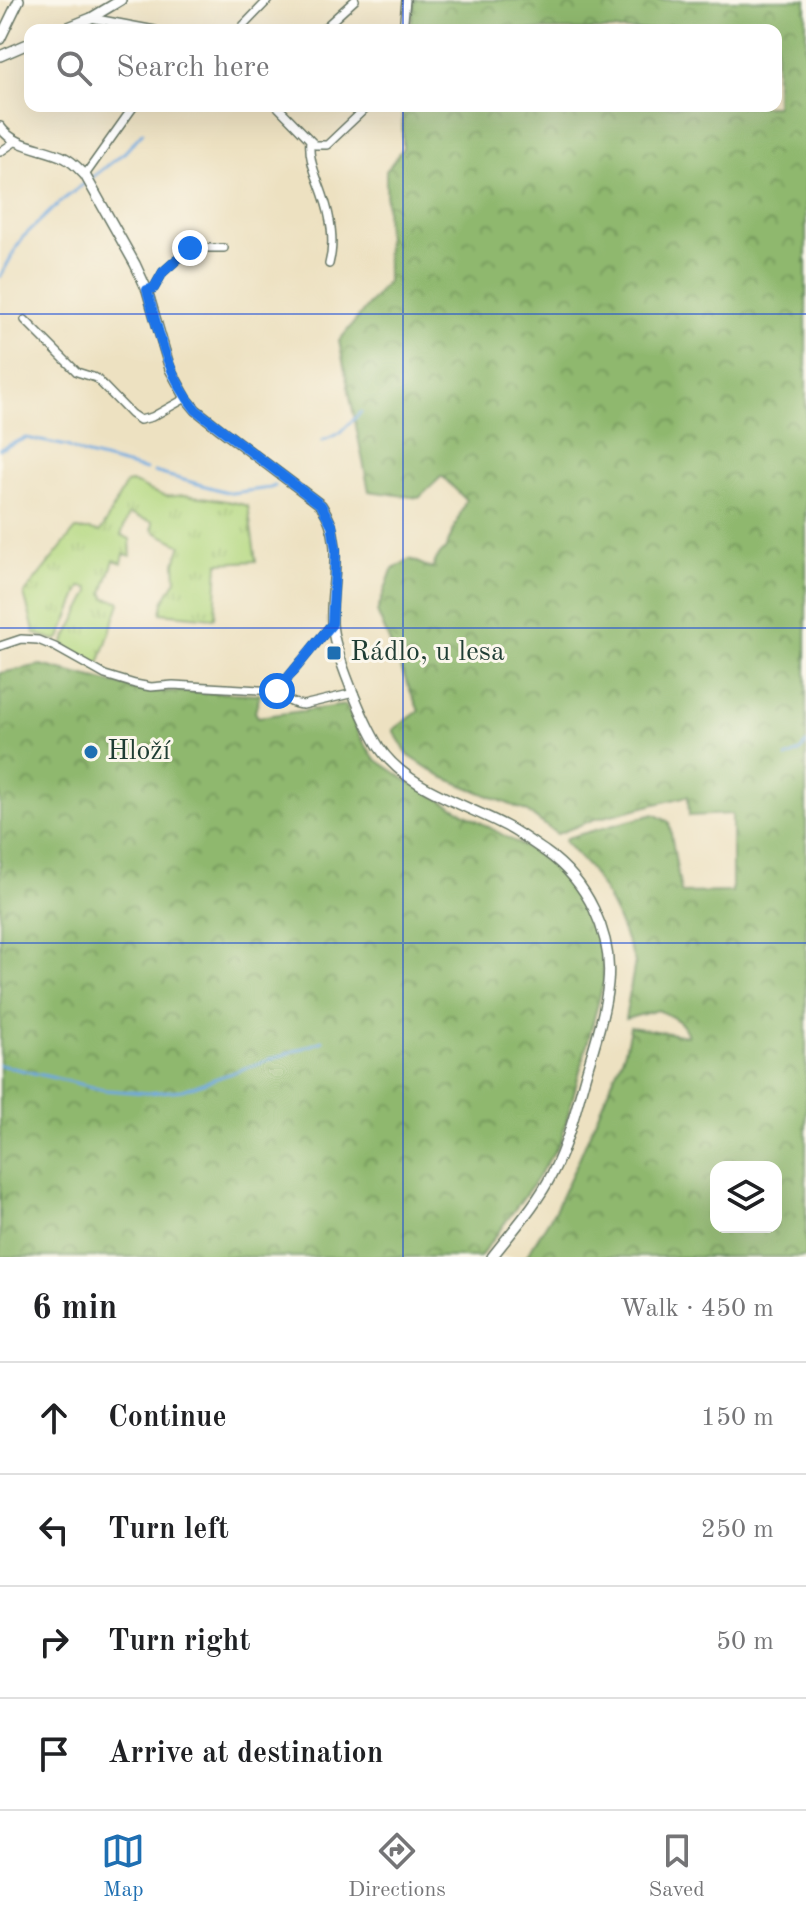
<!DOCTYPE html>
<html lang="en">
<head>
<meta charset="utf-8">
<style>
	body { margin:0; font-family:"Old Standard TT",serif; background:#f2f2f2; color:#202124 }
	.controls { position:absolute; right:24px; bottom:24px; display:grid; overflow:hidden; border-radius:16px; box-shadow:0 8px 32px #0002 }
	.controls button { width:72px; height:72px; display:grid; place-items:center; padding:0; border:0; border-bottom:2px solid #e0e0e0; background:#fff; color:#202124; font:40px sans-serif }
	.stop { position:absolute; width:24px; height:24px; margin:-18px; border:6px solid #1a73e8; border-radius:50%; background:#fff }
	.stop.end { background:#1a73e8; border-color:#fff; box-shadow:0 2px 8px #0008 }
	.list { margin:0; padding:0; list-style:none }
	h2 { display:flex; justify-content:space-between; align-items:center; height:104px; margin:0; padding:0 32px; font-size:34px }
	h2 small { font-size:26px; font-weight:400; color:#757577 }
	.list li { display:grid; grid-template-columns:52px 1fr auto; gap:24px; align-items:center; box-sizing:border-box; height:112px; padding:0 32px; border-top:2px solid #e0e0e0 }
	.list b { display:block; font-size:30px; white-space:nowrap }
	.list em { font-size:26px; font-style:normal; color:#757577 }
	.icon { flex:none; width:44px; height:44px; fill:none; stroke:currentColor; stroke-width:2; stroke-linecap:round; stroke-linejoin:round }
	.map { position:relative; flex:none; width:806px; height:1257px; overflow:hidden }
	.search { position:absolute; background:#fff; box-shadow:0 8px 32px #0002; left:24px; right:24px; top:24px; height:88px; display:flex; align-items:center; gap:20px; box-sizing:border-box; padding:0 28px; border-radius:16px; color:#757577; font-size:30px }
	.sheet { height:552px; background:#fff }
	nav { display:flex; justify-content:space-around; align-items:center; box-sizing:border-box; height:112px; border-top:2px solid #e0e0e0; background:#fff; font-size:22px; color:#757577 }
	nav a { display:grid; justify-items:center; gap:4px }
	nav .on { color:#1f6fb2 }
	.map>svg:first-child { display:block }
</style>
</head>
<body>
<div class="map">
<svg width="806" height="1257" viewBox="0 0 806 1257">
	<defs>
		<pattern id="grass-tufts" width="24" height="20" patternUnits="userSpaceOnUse" patternTransform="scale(2)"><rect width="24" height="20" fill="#b4d880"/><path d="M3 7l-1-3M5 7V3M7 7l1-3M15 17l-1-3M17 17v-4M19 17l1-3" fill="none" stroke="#9aba6f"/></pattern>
		<pattern id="forest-crowns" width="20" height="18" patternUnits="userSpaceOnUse" patternTransform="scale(2)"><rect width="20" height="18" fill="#8fb86e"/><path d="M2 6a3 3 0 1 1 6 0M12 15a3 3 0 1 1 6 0" fill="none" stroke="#74975b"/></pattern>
	</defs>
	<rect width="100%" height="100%" fill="#fbf7ec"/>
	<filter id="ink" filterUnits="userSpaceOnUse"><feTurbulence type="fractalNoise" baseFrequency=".0125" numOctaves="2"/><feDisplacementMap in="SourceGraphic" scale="16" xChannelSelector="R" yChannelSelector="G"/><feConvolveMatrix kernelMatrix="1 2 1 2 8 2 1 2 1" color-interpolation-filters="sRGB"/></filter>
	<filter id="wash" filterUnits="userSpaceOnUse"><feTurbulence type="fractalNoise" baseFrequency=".006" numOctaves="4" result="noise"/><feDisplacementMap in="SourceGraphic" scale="32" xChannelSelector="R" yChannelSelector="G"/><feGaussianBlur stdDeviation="1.8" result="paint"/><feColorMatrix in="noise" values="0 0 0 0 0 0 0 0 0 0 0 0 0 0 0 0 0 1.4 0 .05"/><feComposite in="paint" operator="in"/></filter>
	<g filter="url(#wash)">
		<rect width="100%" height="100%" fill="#ede1c1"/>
		<!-- grass -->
		<path fill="url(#grass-tufts)" stroke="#6a8a5a" stroke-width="2" d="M 131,482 C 141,485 155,494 166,496 C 171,497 179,495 185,495 C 206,498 228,500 248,506 L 256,561 L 218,563 L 215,617 L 213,618 L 161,613 L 163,602 L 176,580 L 175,563 L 181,545 L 155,532 L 152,529 L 153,522 L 129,514 L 121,535 L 130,539 L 131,556 L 124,554 L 122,563 L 114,560 L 103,593 L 106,598 L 119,601 L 120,603 L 99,664 L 94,666 L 63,644 L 90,592 L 89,588 L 81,587 L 60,638 L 55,640 L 35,634 L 24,594 L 75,530 L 90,530 L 99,532 L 103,528 L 126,483 Z"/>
		<!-- forest -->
		<path fill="url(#forest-crowns)" stroke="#577a51" stroke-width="2" fill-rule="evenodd" d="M 415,0 L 806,0 L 806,1257 L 526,1257 L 555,1210 L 578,1161 L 625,1051 L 630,1027 L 688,1036 C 683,1020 672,1017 658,1010 L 625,1019 L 635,962 L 616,915 L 605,893 L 590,869 L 565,842 L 566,838 L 654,814 L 669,822 L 681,893 L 732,892 L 732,814 L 689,816 L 688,796 L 595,819 L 557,834 L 526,811 L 440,776 L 408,755 L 393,730 L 419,711 L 377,612 L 392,570 L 410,559 L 432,569 L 437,558 L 446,548 L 466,500 L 442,476 L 419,498 L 369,491 L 339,341 L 387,282 L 386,171 L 403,148 L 402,106 L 776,106 L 776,30 L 410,30 ZM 716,1167 L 776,1167 L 776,1227 L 716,1227 Z
			M 41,665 L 145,691 L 260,694 L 255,712 L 258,717 L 346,705 L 360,737 L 375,759 L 409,782 L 535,853 L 570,882 L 585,903 L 599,940 L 604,981 L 561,1141 L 533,1184 L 480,1257 L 0,1257 L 0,673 Z"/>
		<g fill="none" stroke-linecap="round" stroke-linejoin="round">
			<!-- stream -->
			<path stroke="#6ea8de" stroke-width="3" d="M 0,277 L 22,238 L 59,203 L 125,152 L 143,132
				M 322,441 L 340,433 L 361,412
				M 0,449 L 26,438 L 67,446 L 84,454 L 146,470
				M 154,472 L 231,493 L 270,488 L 275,486
				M 786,758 L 799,752 L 806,744
				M 0,1065 L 105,1090 L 147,1093 L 183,1090 L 323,1041"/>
		</g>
	</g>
	<g filter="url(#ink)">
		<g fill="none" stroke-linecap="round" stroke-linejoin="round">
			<defs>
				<path id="minor" d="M 91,18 L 155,30
					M 244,30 L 242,27 L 268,0
					M 322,30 L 355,0
					M 403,30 L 406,0
					M 277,106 L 315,145 L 327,145 L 368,106
					M 310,140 C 308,160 317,177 323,195 C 331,217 335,243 329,264
					M 0,152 L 16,141
					M 85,175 L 134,106
					M 147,290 L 154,288 L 163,272 L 190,248 L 224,248
					M 25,320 L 77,372 L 96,378 L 131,414 L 140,420 L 152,417 L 186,398
					M 0,646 L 21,639 L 38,640 L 55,647 L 105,675 L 135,684 L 151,687 L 173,685 L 277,691 C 285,699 291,704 303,705 L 354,693
					M 277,691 L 332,624"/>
				<path id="tertiary" d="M 61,30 L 91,18 L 121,0
					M 0,39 L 19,0
					M 0,56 L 30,43
					M 0,127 C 15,148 43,147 65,158 C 73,162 78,168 85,175 L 135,264 L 147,290 L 170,369 L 186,398 L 196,410 L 220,429 L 321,505 C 346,541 330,583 332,623 C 333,650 364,723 379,747 C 407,789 463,803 506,826 C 519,833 533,843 546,852 C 586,880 613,933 608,983 C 605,1015 594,1046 585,1077 C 576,1109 568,1143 552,1174 C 537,1204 513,1230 492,1257"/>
			</defs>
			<!-- minor casing -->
			<use href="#minor" stroke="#677665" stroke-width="10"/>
			<!-- tertiary casing -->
			<use href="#tertiary" stroke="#677665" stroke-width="12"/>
			<!-- minor -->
			<use href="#minor" stroke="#fff" stroke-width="7"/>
			<!-- tertiary -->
			<use href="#tertiary" stroke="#fff" stroke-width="9"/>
		</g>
	</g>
	<g fill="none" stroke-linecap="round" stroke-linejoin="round" filter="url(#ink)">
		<!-- route -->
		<path stroke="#1a73e8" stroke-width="10" d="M 190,248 L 163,272 L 154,288 L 147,290 C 159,333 167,375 196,410 L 321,505 L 332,525 L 336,550 L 332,624 L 277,691"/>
	</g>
	<!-- grid -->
	<path fill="none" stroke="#1d4ed8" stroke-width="2" stroke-opacity="0.55" d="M 403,0 L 403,30M 403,106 L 403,1257M 0,314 L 806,314M 0,628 L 806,628M 0,943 L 806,943"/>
	<!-- markers -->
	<g fill="#1f6fb2" stroke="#fbf7ec" stroke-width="3">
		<rect x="326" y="645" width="16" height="16" rx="4"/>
		<circle cx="91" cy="752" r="8"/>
	</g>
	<g text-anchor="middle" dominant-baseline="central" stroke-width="6" stroke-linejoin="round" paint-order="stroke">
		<!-- poi labels -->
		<g font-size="28" fill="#1f3d34" stroke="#fbf7ec" text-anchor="start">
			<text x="350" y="653">Rádlo, u lesa</text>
			<text x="107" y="752">Hloží</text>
		</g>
	</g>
</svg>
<div class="controls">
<button><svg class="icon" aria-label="layers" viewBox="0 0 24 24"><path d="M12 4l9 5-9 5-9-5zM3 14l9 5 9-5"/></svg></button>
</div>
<div class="stop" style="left:277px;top:691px"></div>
<div class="stop end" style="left:190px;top:248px"></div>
<div class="search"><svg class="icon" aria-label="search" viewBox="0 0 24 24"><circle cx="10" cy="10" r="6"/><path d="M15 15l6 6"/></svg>Search here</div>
</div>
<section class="sheet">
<h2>6 min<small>Walk · 450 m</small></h2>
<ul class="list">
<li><svg class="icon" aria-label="ahead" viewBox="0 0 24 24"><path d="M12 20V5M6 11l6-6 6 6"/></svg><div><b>Continue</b></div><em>150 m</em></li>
<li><svg class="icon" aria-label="left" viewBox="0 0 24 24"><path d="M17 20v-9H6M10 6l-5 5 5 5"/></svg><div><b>Turn left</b></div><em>250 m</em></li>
<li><svg class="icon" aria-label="right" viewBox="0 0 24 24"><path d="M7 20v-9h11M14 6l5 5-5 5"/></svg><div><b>Turn right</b></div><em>50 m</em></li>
<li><svg class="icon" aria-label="arrive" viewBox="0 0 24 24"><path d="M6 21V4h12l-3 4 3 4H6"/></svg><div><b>Arrive at destination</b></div></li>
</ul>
</section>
<nav>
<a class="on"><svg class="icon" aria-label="map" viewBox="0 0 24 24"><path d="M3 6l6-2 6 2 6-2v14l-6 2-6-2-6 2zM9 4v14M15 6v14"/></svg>Map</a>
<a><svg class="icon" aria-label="directions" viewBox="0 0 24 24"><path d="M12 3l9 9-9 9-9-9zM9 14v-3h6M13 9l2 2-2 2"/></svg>Directions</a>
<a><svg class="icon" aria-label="saved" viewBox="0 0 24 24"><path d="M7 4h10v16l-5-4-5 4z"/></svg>Saved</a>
</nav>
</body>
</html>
